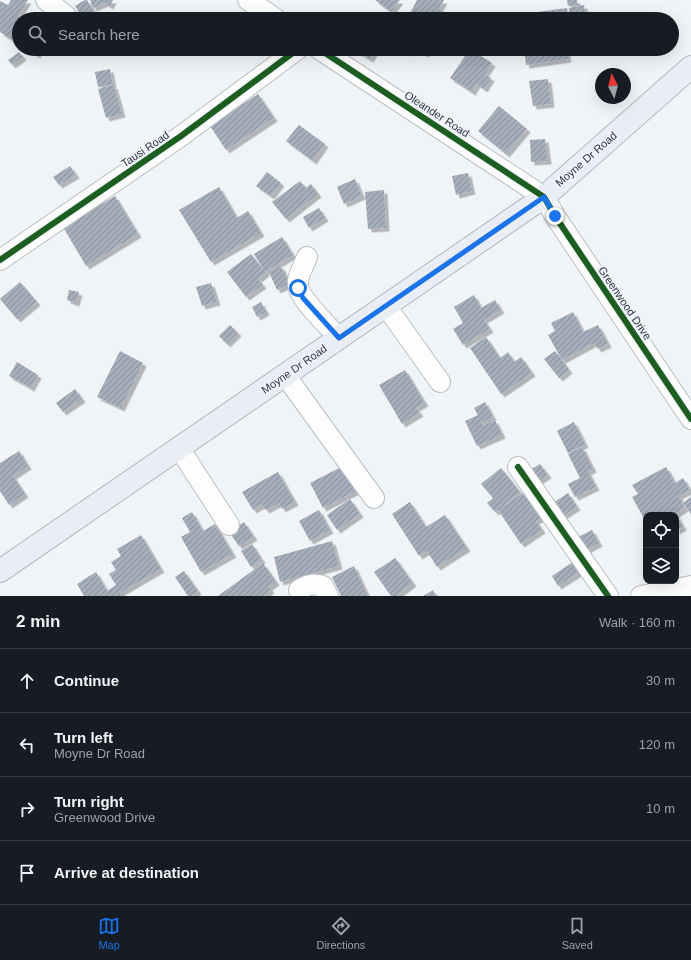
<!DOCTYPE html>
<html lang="en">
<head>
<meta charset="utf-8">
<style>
	body { margin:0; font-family:Arial,sans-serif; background:#242831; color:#f1f3f6 }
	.controls { position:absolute; right:12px; bottom:12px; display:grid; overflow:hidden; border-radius:8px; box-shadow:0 4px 16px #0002 }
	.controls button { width:36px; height:36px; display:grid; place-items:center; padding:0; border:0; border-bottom:1px solid #363941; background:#171b24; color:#f1f3f6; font:20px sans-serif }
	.compass { position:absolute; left:595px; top:68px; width:36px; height:36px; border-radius:50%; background:#171b24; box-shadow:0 4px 16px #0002; rotate:354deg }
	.stop { position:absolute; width:12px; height:12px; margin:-9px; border:3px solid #1a73e8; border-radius:50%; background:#fff }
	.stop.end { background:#1a73e8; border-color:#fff; box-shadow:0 1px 4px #0008 }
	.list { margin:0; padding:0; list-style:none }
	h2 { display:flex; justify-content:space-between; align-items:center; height:52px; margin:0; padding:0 16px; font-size:17px }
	h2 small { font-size:13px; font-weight:400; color:#9ea1a6 }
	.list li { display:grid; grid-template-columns:26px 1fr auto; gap:12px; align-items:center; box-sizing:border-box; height:64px; padding:0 16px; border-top:1px solid #363941 }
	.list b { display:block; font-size:15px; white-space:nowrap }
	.list p { margin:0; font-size:13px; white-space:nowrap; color:#9ea1a6 }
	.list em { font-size:13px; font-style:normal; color:#9ea1a6 }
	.icon { flex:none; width:22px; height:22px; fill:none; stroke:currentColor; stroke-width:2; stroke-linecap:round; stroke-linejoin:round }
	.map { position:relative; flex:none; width:691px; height:596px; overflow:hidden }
	.search { position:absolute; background:#171b24; box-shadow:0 4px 16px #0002; left:12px; right:12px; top:12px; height:44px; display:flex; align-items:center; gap:10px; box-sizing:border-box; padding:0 14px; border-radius:22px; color:#9ea1a6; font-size:15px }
	.sheet { height:308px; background:#171b24 }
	nav { display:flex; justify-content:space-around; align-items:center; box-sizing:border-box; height:56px; border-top:1px solid #363941; background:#171b24; font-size:11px; color:#9ea1a6 }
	nav a { display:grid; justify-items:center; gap:2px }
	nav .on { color:#1a73e8 }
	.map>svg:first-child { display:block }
</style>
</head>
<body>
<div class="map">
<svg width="691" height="596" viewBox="0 0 691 596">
	<defs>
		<pattern id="building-hatch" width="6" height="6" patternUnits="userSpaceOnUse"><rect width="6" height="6" fill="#a5aebb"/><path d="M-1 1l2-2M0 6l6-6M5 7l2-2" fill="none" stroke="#878e9a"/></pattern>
		<filter id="shadow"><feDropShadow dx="3.5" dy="3.5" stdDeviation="0" flood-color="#0004"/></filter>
	</defs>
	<rect width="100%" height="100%" fill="#f1f4f7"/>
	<!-- building -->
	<path fill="url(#building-hatch)" filter="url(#shadow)" d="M 11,0 L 28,0 L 18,16 L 23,19 L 19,19 L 19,44 L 0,32 L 0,1 L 8,5 Z
		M 85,0 L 87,0 L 95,13 L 83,19 L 75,6 Z
		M 90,0 L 113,0 L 110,6 L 105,3 L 93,8 Z
		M 375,0 L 400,0 L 391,12 Z
		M 417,0 L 444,0 L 439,9 L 450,15 L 447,19 L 407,19 Z
		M 567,0 L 577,0 L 578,5 L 568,6 Z
		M 584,5 L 586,19 L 570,19 L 569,8 Z
		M 567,8 L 569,19 L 529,19 L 529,13 Z
		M 27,49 L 40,49 L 37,55 Z
		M 352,49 L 376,49 L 370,59 Z
		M 400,49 L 410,49 L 407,53 Z
		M 415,49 L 428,49 L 425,54 Z
		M 470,49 L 492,63 L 485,74 L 491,78 L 484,89 L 477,84 L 472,92 L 450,78 Z
		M 524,49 L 566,49 L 568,59 L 526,65 Z
		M 19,52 L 23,57 L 12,65 L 8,60 Z
		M 110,69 L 113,84 L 98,87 L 95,72 Z
		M 548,79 L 551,104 L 533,106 L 529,81 Z
		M 114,85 L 122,114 L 106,118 L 98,89 Z
		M 258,94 L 274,118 L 226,150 L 210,126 Z
		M 499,106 L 527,129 L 506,154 L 478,131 Z
		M 299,125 L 325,144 L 313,161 L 286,141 Z
		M 545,139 L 548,161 L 531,162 L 530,140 Z
		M 70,166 L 76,175 L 59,185 L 53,177 Z
		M 267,172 L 281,183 L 271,196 L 256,186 Z
		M 468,173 L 472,191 L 456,195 L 452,176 Z
		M 355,179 L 362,196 L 344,204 L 337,187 Z
		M 300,181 L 306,188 L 311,184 L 318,194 L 286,219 L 272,202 Z
		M 219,187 L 237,218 L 248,211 L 261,233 L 211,262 L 179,210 Z
		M 384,190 L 386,228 L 368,229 L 365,192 Z
		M 115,196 L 138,234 L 86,266 L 63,227 Z
		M 319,208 L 325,218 L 309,228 L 303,217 Z
		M 282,237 L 293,255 L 265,272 L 254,254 Z
		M 251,254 L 266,273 L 258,279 L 263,285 L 246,297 L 227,272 Z
		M 281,266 L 290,284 L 277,290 L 269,272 Z
		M 20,282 L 37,302 L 17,319 L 0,299 Z
		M 211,283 L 217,302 L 202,306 L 196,287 Z
		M 69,290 L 79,292 L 76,303 L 67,300 Z
		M 474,295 L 481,308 L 495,300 L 501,310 L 484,320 L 490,329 L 463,345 L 453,329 L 463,323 L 454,307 Z
		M 261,302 L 266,312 L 257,317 L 252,307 Z
		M 573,312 L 583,332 L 598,325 L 608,344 L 598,349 L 594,343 L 562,360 L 569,370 L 559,378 L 544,359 L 555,351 L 562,360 L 548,335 L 555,331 L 551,323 Z
		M 230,325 L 238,333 L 227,344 L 219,336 Z
		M 486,337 L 500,358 L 508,352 L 514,362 L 521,357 L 532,373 L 501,394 L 470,348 Z
		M 120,351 L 143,363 L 121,408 L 97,397 Z
		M 17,362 L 38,375 L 31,388 L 9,376 Z
		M 405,370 L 425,403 L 416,408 L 420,413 L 402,424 L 379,385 Z
		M 75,389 L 82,399 L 63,412 L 56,403 Z
		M 485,402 L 493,417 L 482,423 L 474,408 Z
		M 478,415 L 483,426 L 495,420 L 502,435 L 477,446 L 465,421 Z
		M 574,422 L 585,444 L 568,453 L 557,431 Z
		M 582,447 L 593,469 L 588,472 L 596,487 L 575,497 L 568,484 L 580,478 L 568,454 Z
		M 19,451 L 28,466 L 13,476 L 25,494 L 9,505 L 0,491 L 0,463 Z
		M 347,464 L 360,489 L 323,508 L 310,483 Z
		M 540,464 L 548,475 L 537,482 L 530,470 Z
		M 666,467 L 675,483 L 683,478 L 690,490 L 679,496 L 685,508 L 676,514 L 683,527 L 676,531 L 676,515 L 646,515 L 646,522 L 632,497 L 638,494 L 632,485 Z
		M 501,468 L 520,492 L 500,508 L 523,493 L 541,518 L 536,521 L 542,530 L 521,544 L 498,510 L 495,512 L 487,503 L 493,498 L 481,484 Z
		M 278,472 L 295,502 L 282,509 L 279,503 L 266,510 L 262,505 L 253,510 L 242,492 Z
		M 568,493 L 577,507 L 561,517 L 553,503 Z
		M 691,497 L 691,514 L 683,503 Z
		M 350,499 L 360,514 L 337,530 L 327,515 Z
		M 410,502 L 426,527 L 445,515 L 467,548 L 437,567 L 427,551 L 419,556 L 392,514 Z
		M 319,510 L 330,530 L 310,541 L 299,521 Z
		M 192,512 L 203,531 L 215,524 L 233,554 L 201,572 L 181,537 L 190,532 L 182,518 Z
		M 244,522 L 254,537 L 239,546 L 229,532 Z
		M 592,530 L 599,543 L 585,551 L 578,537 Z
		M 141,535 L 161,569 L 120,593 L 122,596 L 84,596 L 77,584 L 96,572 L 107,591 L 116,585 L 109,574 L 116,570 L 111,562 L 121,556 L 117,549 Z
		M 332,541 L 339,566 L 280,582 L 274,557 Z
		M 252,544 L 262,560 L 251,567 L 241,551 Z
		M 395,558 L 413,583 L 396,596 L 391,596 L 374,572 Z
		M 573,562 L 580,572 L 558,586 L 552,576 Z
		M 263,563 L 276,582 L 269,587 L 271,590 L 263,596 L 218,596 Z
		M 354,566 L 368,596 L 341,596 L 332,577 Z
		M 184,571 L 198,591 L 191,596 L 188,596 L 175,577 Z
		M 433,590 L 436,596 L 423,596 Z"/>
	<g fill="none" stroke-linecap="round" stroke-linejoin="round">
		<defs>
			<path id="minor" d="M 46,0 L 66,16
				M 248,0 L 276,19
				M 319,49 L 544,197 L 555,216 L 691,419
				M 307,257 C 304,265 299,273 298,281 C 295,296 329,326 339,338
				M 0,260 L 181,136 L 298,49
				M 386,306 L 440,382
				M 285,375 L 374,498
				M 179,448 L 229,525
				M 518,467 L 608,596
				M 299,590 C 307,585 313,583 323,586 L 328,596
				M 641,596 L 691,586"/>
			<path id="major" d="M 0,571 L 544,197 L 691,67"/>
		</defs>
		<!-- minor casing -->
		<use href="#minor" stroke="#babfc6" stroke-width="22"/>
		<!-- major casing -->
		<use href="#major" stroke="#b1b9c5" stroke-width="24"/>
		<!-- minor -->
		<use href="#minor" stroke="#fdfdfe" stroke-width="20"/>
		<!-- major -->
		<use href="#major" stroke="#eaeef4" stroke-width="22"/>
		<defs>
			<path id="cycleway" d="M 319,49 L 544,197 L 555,216 L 691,419
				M 0,260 L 181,136 L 298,49
				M 518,467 L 608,596"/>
		</defs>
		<!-- cycleway casing -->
		<use href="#cycleway" stroke="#eff3f9" stroke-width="8"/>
		<!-- cycleway -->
		<use href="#cycleway" stroke="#1b5e20" stroke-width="6"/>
	</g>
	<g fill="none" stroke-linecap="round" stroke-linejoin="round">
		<!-- route -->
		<path stroke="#1a73e8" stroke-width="5" d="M 298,288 L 303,298 L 339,338 L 544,197 L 555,216"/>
	</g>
	<g text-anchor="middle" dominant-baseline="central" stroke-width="4" stroke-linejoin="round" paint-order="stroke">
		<!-- street labels -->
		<g font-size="11" fill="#2e3641" stroke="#eff3f9">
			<text transform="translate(437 114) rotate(33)">Oleander Road</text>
			<text transform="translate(145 149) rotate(-34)">Tausi Road</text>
			<text transform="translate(586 159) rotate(-41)">Moyne Dr Road</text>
			<text transform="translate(625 303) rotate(56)">Greenwood Drive</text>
			<text transform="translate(294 369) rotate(-35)">Moyne Dr Road</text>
		</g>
	</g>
</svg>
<div class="controls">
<button><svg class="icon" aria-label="locate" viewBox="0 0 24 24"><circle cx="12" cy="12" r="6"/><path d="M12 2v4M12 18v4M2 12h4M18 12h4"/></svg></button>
<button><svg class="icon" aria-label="layers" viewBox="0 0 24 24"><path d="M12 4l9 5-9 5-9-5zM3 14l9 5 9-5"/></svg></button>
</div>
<svg class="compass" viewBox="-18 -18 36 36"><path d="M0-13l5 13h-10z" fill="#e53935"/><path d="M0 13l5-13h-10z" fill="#9ea1a6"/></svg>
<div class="stop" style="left:298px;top:288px"></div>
<div class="stop end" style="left:555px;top:216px"></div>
<div class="search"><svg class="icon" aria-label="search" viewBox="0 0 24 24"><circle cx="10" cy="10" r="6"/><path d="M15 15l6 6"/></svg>Search here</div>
</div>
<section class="sheet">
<h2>2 min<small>Walk · 160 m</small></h2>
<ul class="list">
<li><svg class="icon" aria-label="ahead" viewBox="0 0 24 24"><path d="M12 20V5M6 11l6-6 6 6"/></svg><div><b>Continue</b></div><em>30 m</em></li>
<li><svg class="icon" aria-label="left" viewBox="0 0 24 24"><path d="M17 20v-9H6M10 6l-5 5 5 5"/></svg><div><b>Turn left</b><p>Moyne Dr Road</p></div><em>120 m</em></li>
<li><svg class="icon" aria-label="right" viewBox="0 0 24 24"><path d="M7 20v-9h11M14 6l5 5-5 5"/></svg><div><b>Turn right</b><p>Greenwood Drive</p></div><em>10 m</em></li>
<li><svg class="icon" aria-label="arrive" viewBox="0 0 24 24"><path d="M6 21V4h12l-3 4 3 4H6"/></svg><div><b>Arrive at destination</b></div></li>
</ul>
</section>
<nav>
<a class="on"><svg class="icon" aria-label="map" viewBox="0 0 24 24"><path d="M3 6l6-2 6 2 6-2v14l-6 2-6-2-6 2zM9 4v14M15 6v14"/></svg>Map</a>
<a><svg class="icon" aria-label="directions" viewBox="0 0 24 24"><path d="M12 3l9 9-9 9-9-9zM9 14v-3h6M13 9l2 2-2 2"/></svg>Directions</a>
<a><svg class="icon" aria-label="saved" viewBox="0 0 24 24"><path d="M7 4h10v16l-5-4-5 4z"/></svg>Saved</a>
</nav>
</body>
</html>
